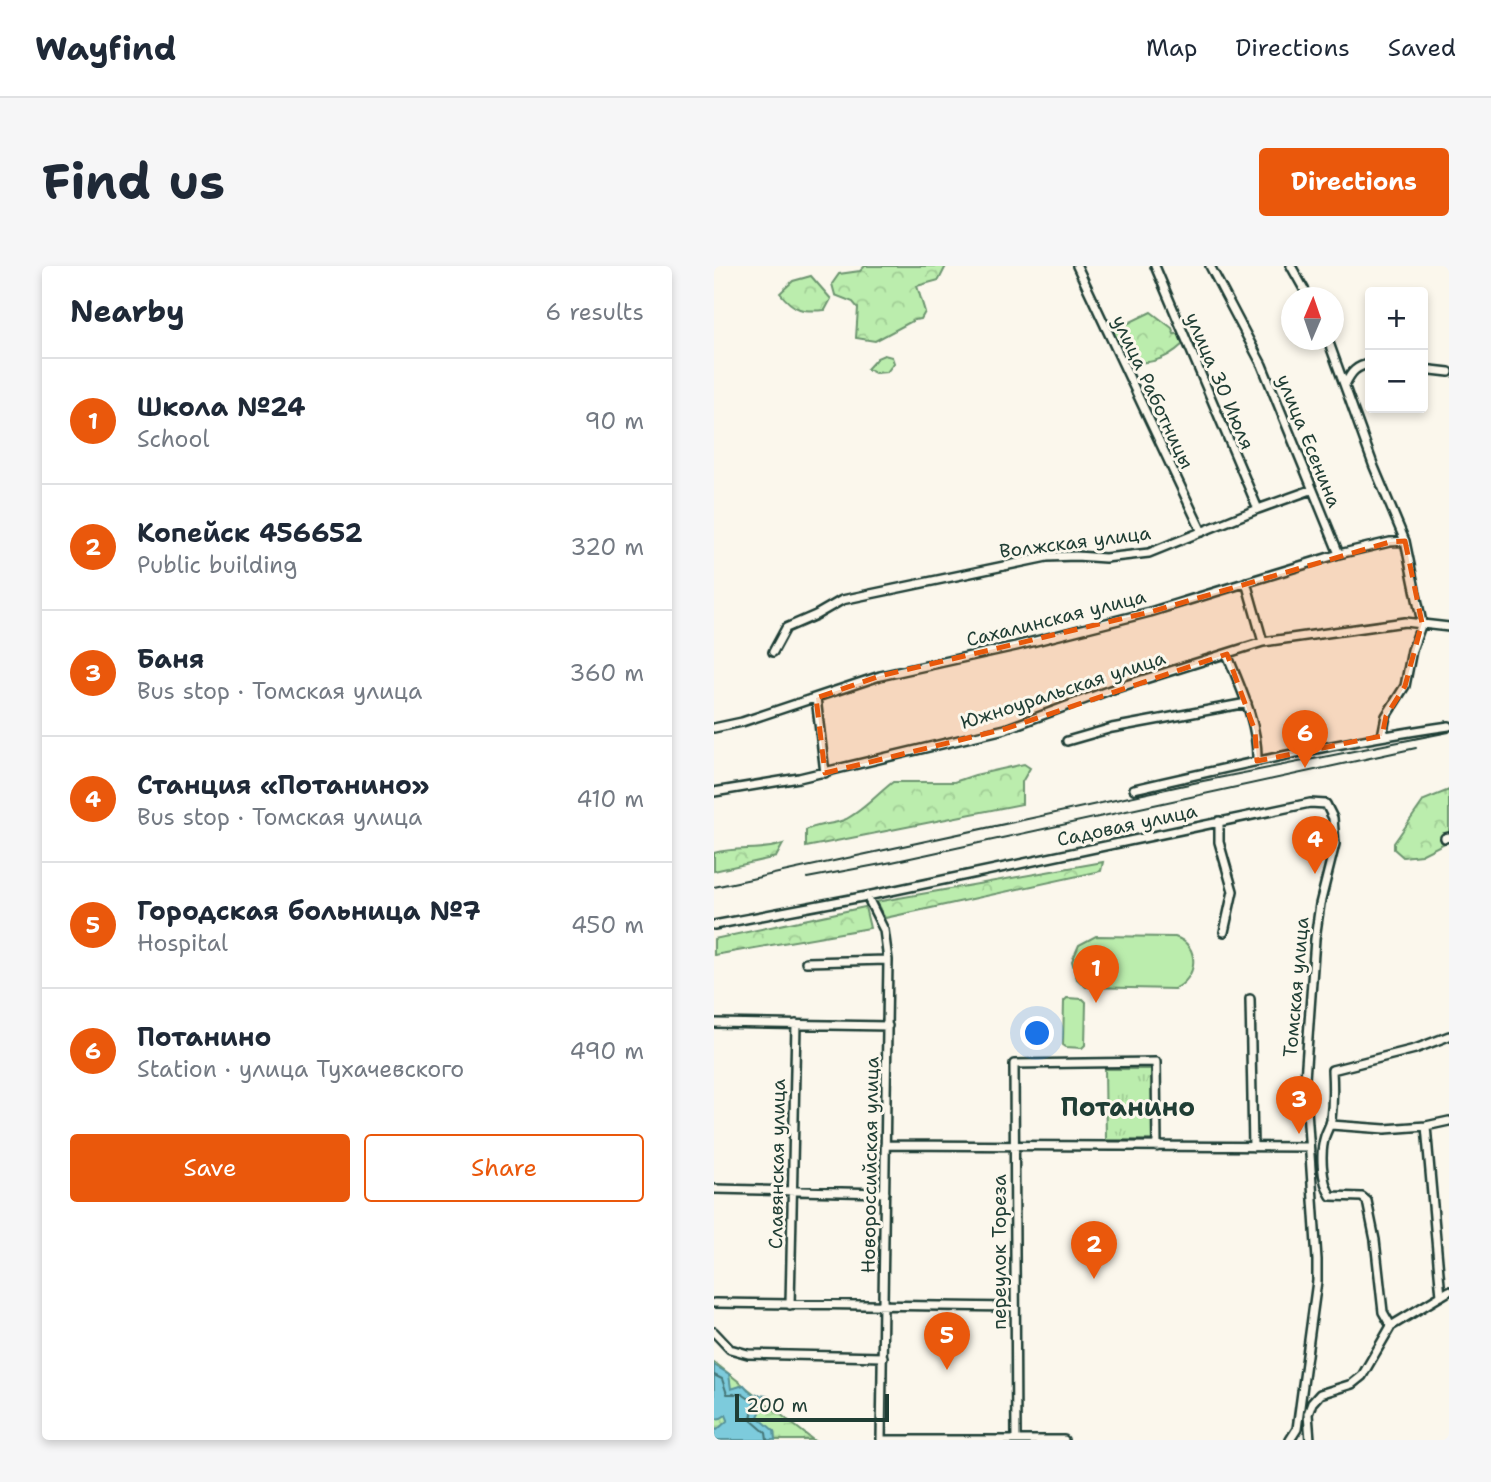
<!DOCTYPE html>
<html lang="en">
<head>
<meta charset="utf-8">
<style>
	body { margin:0; font-family:"Shantell Sans",sans-serif; background:#f6f6f7; color:#1f2937 }
	.controls { position:absolute; right:21px; top:21px; display:grid; overflow:hidden; border-radius:7px; box-shadow:0 4px 10px #0003 }
	.controls button { width:63px; height:63px; display:grid; place-items:center; padding:0; border:0; border-bottom:2px solid #e0e1e3; background:#fff; color:#1f2937; font:35px sans-serif }
	.compass { position:absolute; left:567px; top:21px; width:63px; height:63px; border-radius:50%; background:#fff; box-shadow:0 4px 10px #0003; rotate:2deg }
	.scale { position:absolute; left:21px; bottom:18px; width:154px; box-sizing:border-box; padding-left:7px; border:4px solid #1f3d34; border-top:0; font-size:19px; line-height:24px; white-space:nowrap; color:#1f3d34; -webkit-text-stroke:5px #fbf7ec; paint-order:stroke }
	.you { position:absolute; left:324px; top:768px; width:24px; height:24px; margin:-18px; border:5px solid #fff; border-radius:50%; background:#1a73e8; box-shadow:0 0 0 10px #1a73e833 }
	.badge { display:grid; place-items:center; width:46px; height:46px; border-radius:50%; background:#ea580c; color:#fff; font-size:23px; font-weight:700 }
	.pin { position:absolute; translate:-50% -58px; filter:drop-shadow(0 2px 4px #0008) }
	.pin::after { content:''; position:absolute; top:37px; width:24px; height:21px; background:inherit; clip-path:polygon(0 0,100% 0,50% 100%) }
	.list { margin:0; padding:0; list-style:none }
	h2 { display:flex; justify-content:space-between; align-items:center; height:91px; margin:0; padding:0 28px; font-size:30px }
	h2 small { font-size:23px; font-weight:400; color:#747a83 }
	.list li { display:grid; grid-template-columns:46px 1fr auto; gap:21px; align-items:center; box-sizing:border-box; height:126px; padding:0 28px; border-top:2px solid #e0e1e3 }
	.list b { display:block; font-size:26px; white-space:nowrap }
	.list p { margin:0; font-size:23px; white-space:nowrap; color:#747a83 }
	.list em { font-size:23px; font-style:normal; color:#747a83 }
	.actions { display:flex; gap:14px; padding:21px 28px }
	.actions a { flex:1; padding:16px 0; border:2px solid #ea580c; border-radius:7px; text-align:center; font-size:24px; color:#ea580c }
	.actions .main { background:#ea580c; color:#fff }
	.map { position:relative; flex:none; width:735px; height:1174px; overflow:hidden; border-radius:7px }
	header { display:flex; align-items:center; gap:42px; box-sizing:border-box; height:98px; padding:0 35px; background:#fff; border-bottom:2px solid #e0e1e3 }
	header strong { font-size:33px }
	nav { display:flex; gap:38px; margin-inline-start:auto; font-size:24px }
	.intro { display:flex; align-items:center; justify-content:space-between; box-sizing:border-box; height:168px; padding:0 42px }
	h1 { margin:0; font-size:49px }
	.button { padding:18px 32px; border-radius:7px; background:#ea580c; color:#fff; font-size:24px; font-weight:700 }
	main { display:flex; gap:42px; padding:0 42px }
	aside { flex:1; background:#fff; border-radius:7px; box-shadow:0 4px 10px #0003 }
	.map>svg:first-child { display:block }
</style>
</head>
<body>
<header>
<strong>Wayfind</strong>
<nav><a>Map</a><a>Directions</a><a>Saved</a></nav>
</header>
<div class="intro"><h1>Find us</h1><a class="button">Directions</a></div>
<main>
<aside>
<h2>Nearby<small>6 results</small></h2>
<ul class="list">
<li><span class="badge">1</span><div><b>Школа №24</b><p>School</p></div><em>90 m</em></li>
<li><span class="badge">2</span><div><b>Копейск 456652</b><p>Public building</p></div><em>320 m</em></li>
<li><span class="badge">3</span><div><b>Баня</b><p>Bus stop · Томская улица</p></div><em>360 m</em></li>
<li><span class="badge">4</span><div><b>Станция «Потанино»</b><p>Bus stop · Томская улица</p></div><em>410 m</em></li>
<li><span class="badge">5</span><div><b>Городская больница №7</b><p>Hospital</p></div><em>450 m</em></li>
<li><span class="badge">6</span><div><b>Потанино</b><p>Station · улица Тухачевского</p></div><em>490 m</em></li>
</ul>
<div class="actions"><a class="main">Save</a><a>Share</a></div>
</aside>
<div class="map">
<svg width="735" height="1174" viewBox="0 0 735 1174">
	<defs>
		<pattern id="forest-crowns" width="20" height="18" patternUnits="userSpaceOnUse" patternTransform="scale(1.75)"><rect width="20" height="18" fill="#bbedad"/><path d="M2 6a3 3 0 1 1 6 0M12 15a3 3 0 1 1 6 0" fill="none" stroke="#a0cc95"/></pattern>
		<pattern id="wetland-marsh" width="20" height="14" patternUnits="userSpaceOnUse" patternTransform="scale(1.75)"><rect width="20" height="14" fill="#bbedad"/><path d="M1 5h8M5 5V1M11 12h8M15 12V8" fill="none" stroke="#a0cc95"/></pattern>
		<pattern id="park-tufts" width="24" height="20" patternUnits="userSpaceOnUse" patternTransform="scale(1.75)"><rect width="24" height="20" fill="#bbedad"/><path d="M3 7l-1-3M5 7V3M7 7l1-3M15 17l-1-3M17 17v-4M19 17l1-3" fill="none" stroke="#a0cc95"/></pattern>
	</defs>
	<rect width="100%" height="100%" fill="#fbf7ec"/>
	<filter id="ink" filterUnits="userSpaceOnUse"><feTurbulence type="fractalNoise" baseFrequency=".0143" numOctaves="2"/><feDisplacementMap in="SourceGraphic" scale="14" xChannelSelector="R" yChannelSelector="G"/><feConvolveMatrix kernelMatrix="1 2 1 2 8 2 1 2 1" color-interpolation-filters="sRGB"/></filter>
	<g filter="url(#ink)">
		<!-- grass -->
		<path fill="#bbedad" stroke="#6d9570" stroke-width="2" d="M 382,670 L 461,671 C 487,679 484,713 460,723 L 372,721 L 363,713 L 358,695 L 365,679 Z
			M 353,732 L 369,733 L 372,736 L 371,779 L 368,782 L 352,781 L 349,779 L 350,735 Z"/>
		<!-- forest -->
		<path fill="url(#forest-crowns)" stroke="#6d9570" stroke-width="2" d="M 151,0 L 232,0 L 225,14 L 203,20 L 211,46 L 207,53 L 200,54 L 161,75 L 142,72 L 144,42 L 139,36 L 121,29 L 118,18 L 125,8 L 146,5 Z
			M 97,10 L 117,33 L 111,44 C 89,46 80,45 66,27 L 79,15 Z
			M 437,46 L 458,62 L 460,68 L 465,68 L 469,78 C 454,92 427,106 409,87 C 404,82 403,74 399,68 L 404,62 Z
			M 170,89 L 178,91 L 180,97 L 173,106 L 161,107 L 153,103 L 163,92 Z
			M 310,498 L 316,502 L 308,516 L 308,538 L 92,581 L 92,564 C 104,558 117,559 130,554 C 148,546 163,528 179,516 L 240,516 L 261,509 Z
			M 735,524 L 735,575 L 707,589 L 689,591 L 680,583 L 680,577 L 710,534 Z
			M 69,578 L 62,591 L 0,605 L 0,587 C 23,580 46,586 69,578 Z
			M 389,596 L 387,605 L 171,652 L 162,636 Z
			M 151,641 L 156,662 L 0,689 L 0,673 Z"/>
		<!-- wetland -->
		<path fill="url(#wetland-marsh)" stroke="#6d9570" stroke-width="2" d="M 0,1096 L 99,1174 L 0,1174 Z"/>
		<!-- park -->
		<path fill="url(#park-tufts)" stroke="#6d9570" stroke-width="2" d="M 391,803 L 440,803 L 440,874 L 392,874 Z"/>
		<!-- water -->
		<path fill="#7dcbdc" stroke="#579299" stroke-width="2" d="M 0,1099 L 15,1108 L 17,1123 L 30,1119 L 38,1128 L 53,1130 L 44,1151 L 60,1165 L 61,1174 L 0,1174 L 0,1162 L 3,1164 L 14,1154 L 12,1149 L 7,1152 L 0,1153 Z"/>
		<g fill="none" stroke-linecap="round" stroke-linejoin="round">
			<!-- shore -->
			<path stroke="#457677" stroke-width="2" d="M 0,1109 L 8,1113 L 13,1128 L 28,1128 L 40,1136 L 37,1154 L 52,1167 L 53,1174"/>
			<defs>
				<path id="minor" d="M 363,0 L 488,266
					M 441,0 L 544,243
					M 496,0 L 548,99 L 625,288
					M 577,0 L 595,32
					M 614,74 L 660,201 L 691,275 L 708,357
					M 709,103 L 735,106
					M 631,119 C 637,106 642,100 656,98
					M 532,316 L 549,376
					M 59,386 L 72,362 L 102,349 L 128,334 L 333,291 L 362,290 L 391,292 L 435,287 L 544,243 L 597,224
					M 513,388 C 527,423 544,457 543,495
					M 102,432 L 111,507
					M 0,462 L 28,456 L 166,410 L 302,380 L 436,346 L 625,288 L 676,276 L 691,275
					M 668,470 L 672,450 L 691,420 L 698,384 L 708,357
					M 353,475 L 398,462 L 533,437
					M 420,523 C 525,499 629,475 735,460
					M 0,526 L 85,512 L 291,463 L 396,424 L 549,376 L 691,356 L 735,361
					M 505,555 L 505,576 L 519,625 L 510,666
					M 731,572 L 735,571
					M 153,630 L 170,664 L 174,694 L 167,1174 L 350,1174
					M 0,659 L 153,630 L 596,537 L 612,538 L 619,552 L 621,578 L 606,638 L 601,673 L 591,813 L 603,994 L 603,1015 L 583,1163 L 576,1174
					M 92,696 L 174,694
					M 536,733 L 539,881
					M 0,757 L 174,760
					M 617,859 L 671,863 L 712,860 L 735,855
					M 712,860 L 727,1030
					M 171,879 L 595,881
					M 0,923 L 171,927
					M 0,1037 L 300,1041
					M 76,1039 L 82,758
					M 677,1060 L 669,1046 L 661,974 L 653,935 L 648,931 L 617,930 C 607,915 606,886 611,870 C 613,864 616,860 617,854 C 619,837 619,821 618,804 L 701,783 L 735,770
					M 0,1066 L 16,1083 L 34,1088 L 169,1091
					M 302,1174 L 300,798 L 442,796 L 443,881
					M 596,1174 L 594,1148 L 598,1137 L 606,1128 L 638,1118 L 648,1110 L 677,1060 L 735,1025"/>
			</defs>
			<!-- minor casing -->
			<use href="#minor" stroke="#1f3d34" stroke-width="12"/>
			<!-- minor -->
			<use href="#minor" stroke="#fbf7ec" stroke-width="7"/>
			<!-- rail -->
			<path stroke="#1f3d34" stroke-width="2" d="M 93,612 L 178,596 L 702,482
				M 0,621 L 489,515 L 735,466"/>
		</g>
	</g>
	<!-- marked area -->
	<path fill="#e8590c" fill-opacity="0.2" stroke="#e8590c" stroke-width="5" stroke-dasharray="14 9" stroke-linejoin="round" d="M 691,275 L 708,357 L 691,420 L 672,450 L 668,470 L 543,495 L 541,465 L 513,388 L 291,463 L 111,507 L 102,432 L 166,410 L 436,346 L 676,276 Z"/>
	<g text-anchor="middle" dominant-baseline="central" stroke-width="6" stroke-linejoin="round" paint-order="stroke">
		<!-- street labels -->
		<g font-size="19" fill="#1f3d34" stroke="#fbf7ec">
			<text transform="translate(506 115) rotate(67)">улица 30 Июля</text>
			<text transform="translate(439 126) rotate(65)">улица Работницы</text>
			<text transform="translate(595 175) rotate(68)">улица Есенина</text>
			<text transform="translate(361 276) rotate(-7)">Волжская улица</text>
			<text transform="translate(342 352) rotate(-14)">Сахалинская улица</text>
			<text transform="translate(349 424) rotate(-18)">Южноуральская улица</text>
			<text transform="translate(413 559) rotate(-12)">Садовая улица</text>
			<text transform="translate(582 721) rotate(-85)">Томская улица</text>
			<text transform="translate(63 898) rotate(-89)">Славянская улица</text>
			<text transform="translate(156 899) rotate(-89)">Новороссийская улица</text>
			<text transform="translate(285 986) rotate(-90)">переулок Тореза</text>
		</g>
		<!-- district labels -->
		<g font-size="26" font-weight="bold" fill="#1f3d34" stroke="#fbf7ec">
			<text x="414" y="840">Потанино</text>
		</g>
	</g>
</svg>
<div class="controls">
<button>+</button>
<button>−</button>
</div>
<svg class="compass" viewBox="-18 -18 36 36"><path d="M0-13l5 13h-10z" fill="#e53935"/><path d="M0 13l5-13h-10z" fill="#747a83"/></svg>
<div class="scale">200 m</div>
<div class="you"></div>
<div class="pin badge" style="left:382px;top:737px">1</div>
<div class="pin badge" style="left:380px;top:1013px">2</div>
<div class="pin badge" style="left:585px;top:868px">3</div>
<div class="pin badge" style="left:601px;top:608px">4</div>
<div class="pin badge" style="left:233px;top:1104px">5</div>
<div class="pin badge" style="left:591px;top:502px">6</div>
</div>
</main>
</body>
</html>
